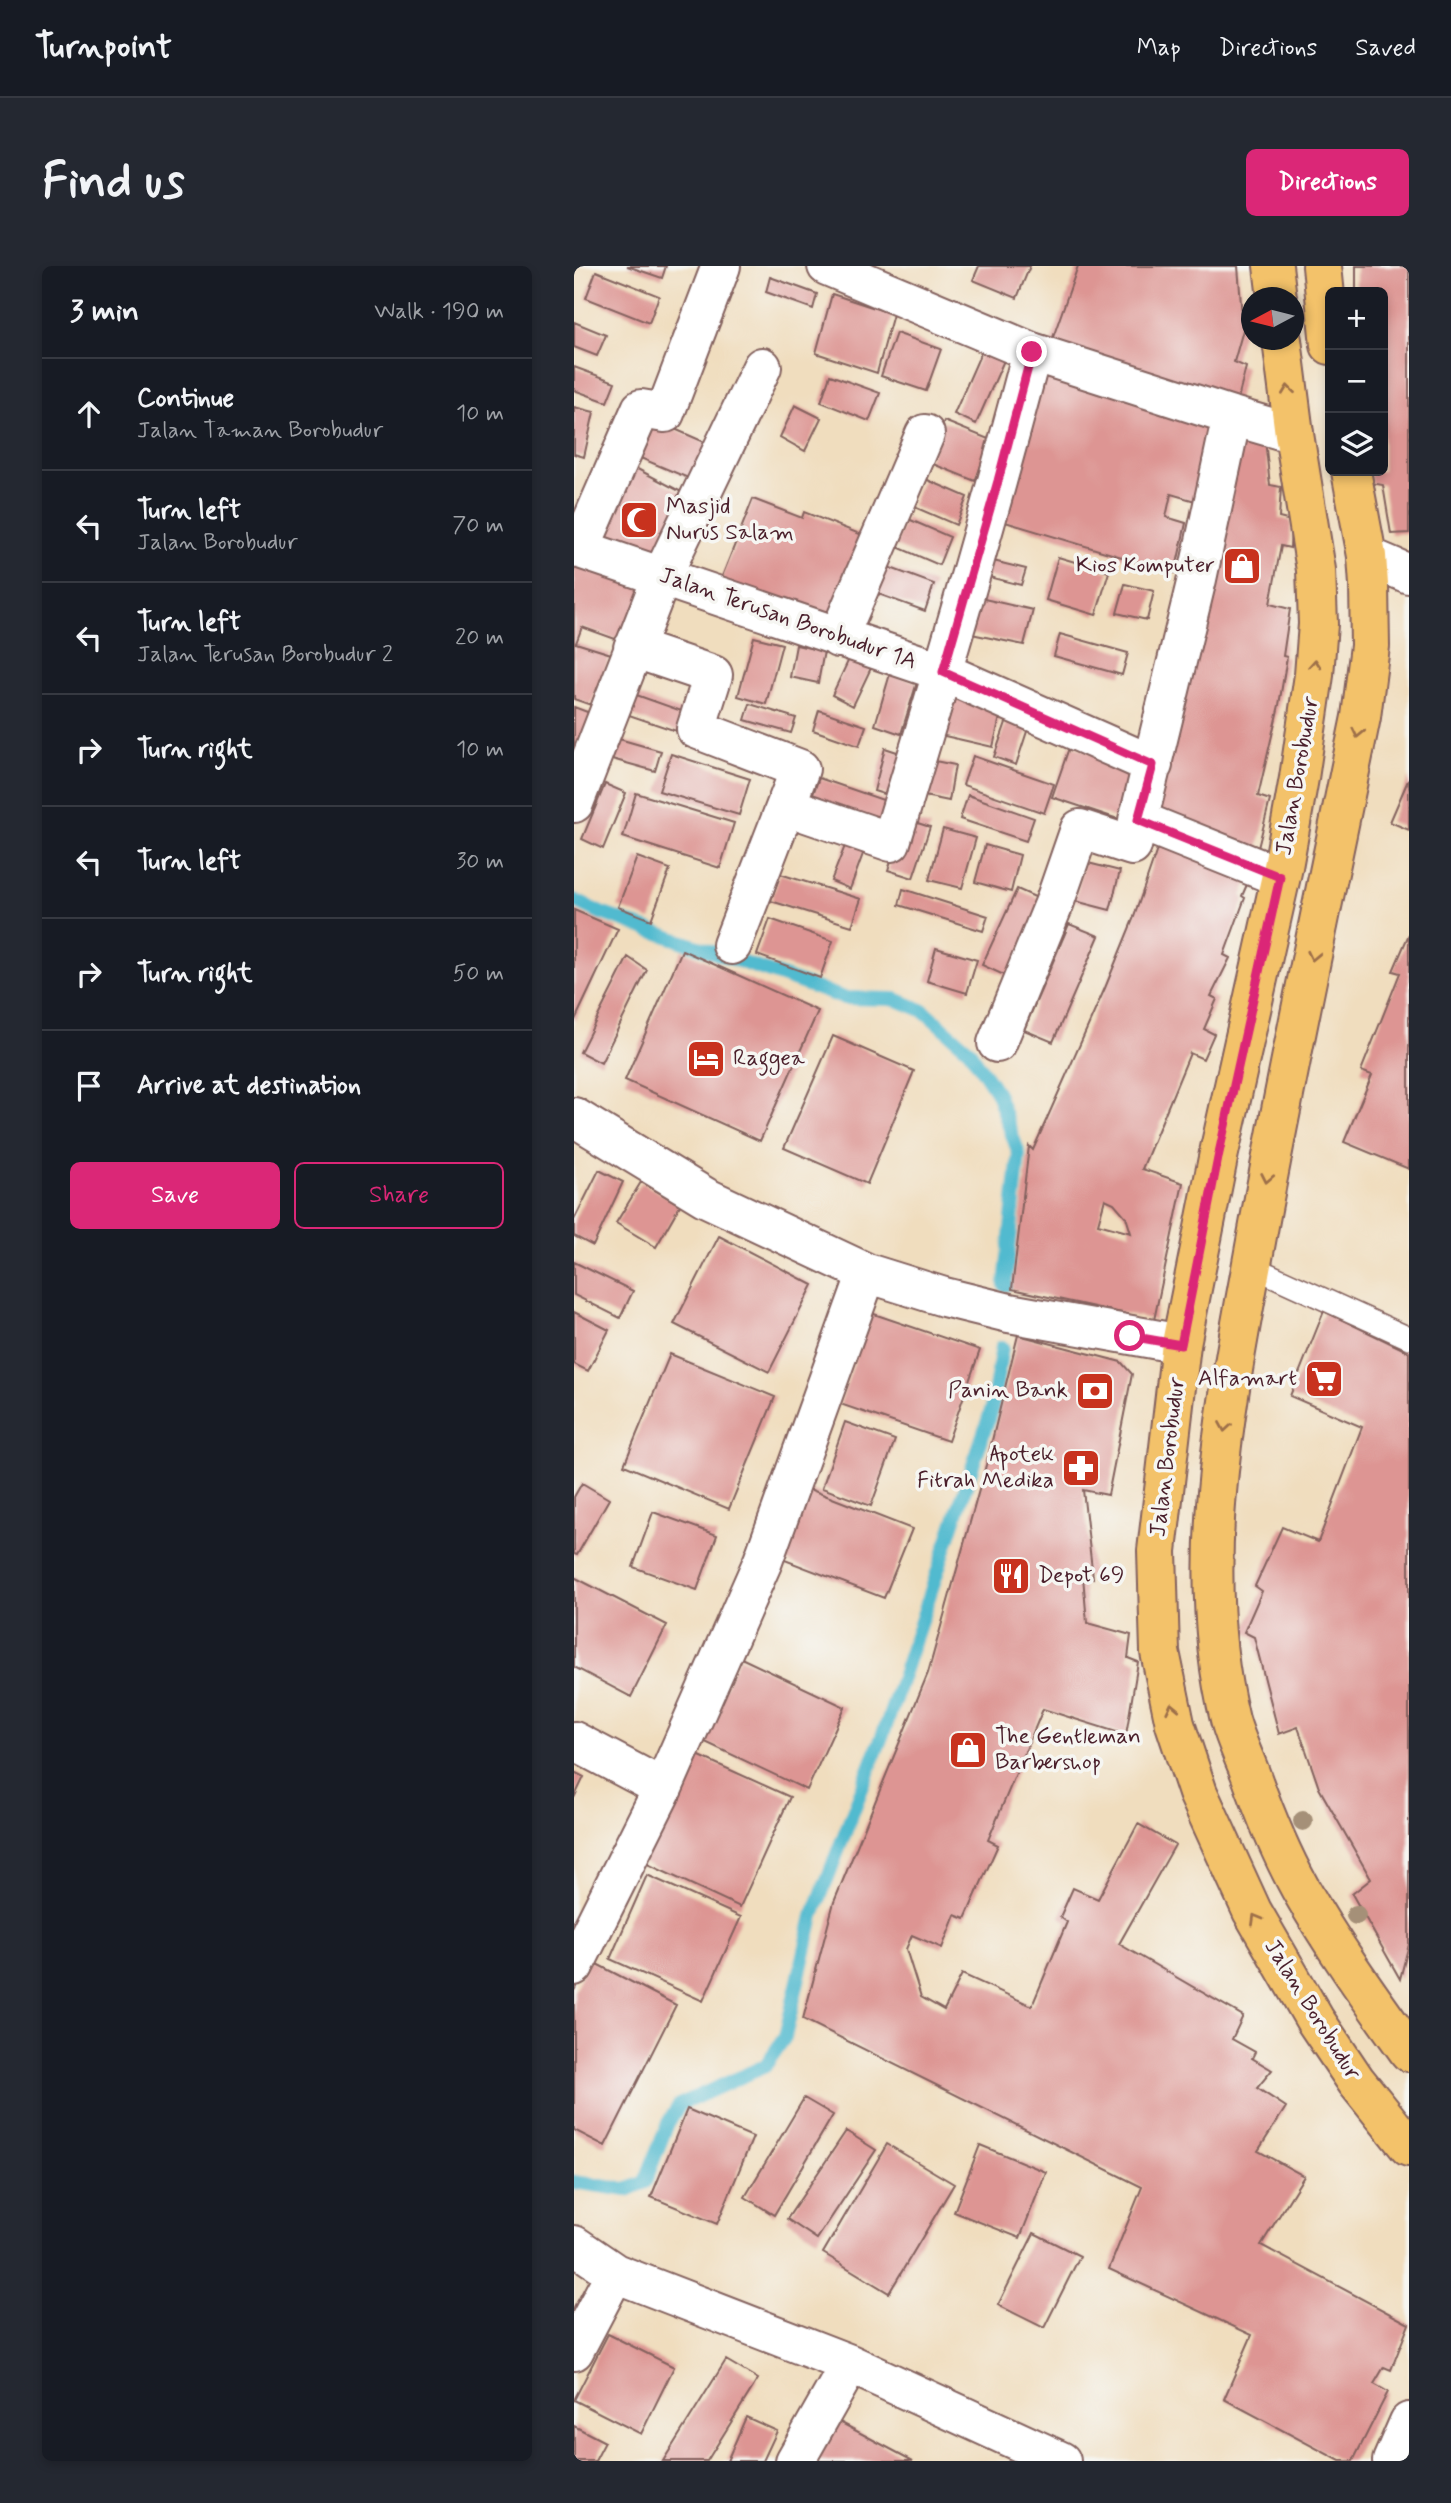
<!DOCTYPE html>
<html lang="en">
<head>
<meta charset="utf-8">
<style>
	body { margin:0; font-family:Mynerve,sans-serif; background:#242831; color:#f1f3f6 }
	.controls { position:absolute; right:21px; top:21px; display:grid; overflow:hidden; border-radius:10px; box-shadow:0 4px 10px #0003 }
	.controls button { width:63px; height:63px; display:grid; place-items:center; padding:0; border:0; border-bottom:2px solid #363941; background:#171b24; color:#f1f3f6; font:35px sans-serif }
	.compass { position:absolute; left:667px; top:21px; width:63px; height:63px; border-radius:50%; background:#171b24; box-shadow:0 4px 10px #0003; rotate:263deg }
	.stop { position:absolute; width:21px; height:21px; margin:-16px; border:5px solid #db2777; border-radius:50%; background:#fff }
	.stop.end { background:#db2777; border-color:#fff; box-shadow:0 2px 7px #0008 }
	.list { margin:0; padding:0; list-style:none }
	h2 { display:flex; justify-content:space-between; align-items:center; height:91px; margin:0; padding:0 28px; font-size:30px }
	h2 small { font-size:23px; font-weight:400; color:#9ea1a6 }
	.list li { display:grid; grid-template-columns:46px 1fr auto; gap:21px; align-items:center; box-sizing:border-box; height:112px; padding:0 28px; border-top:2px solid #363941 }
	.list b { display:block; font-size:26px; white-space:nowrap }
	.list p { margin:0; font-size:23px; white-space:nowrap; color:#9ea1a6 }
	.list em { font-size:23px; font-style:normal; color:#9ea1a6 }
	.actions { display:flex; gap:14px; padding:21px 28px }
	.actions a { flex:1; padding:16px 0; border:2px solid #db2777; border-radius:10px; text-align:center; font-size:24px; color:#db2777 }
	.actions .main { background:#db2777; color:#fff }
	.icon { flex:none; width:38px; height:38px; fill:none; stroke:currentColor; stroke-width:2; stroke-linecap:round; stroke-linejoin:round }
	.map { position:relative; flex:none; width:835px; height:2195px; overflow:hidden; border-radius:10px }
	header { display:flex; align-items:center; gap:42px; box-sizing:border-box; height:98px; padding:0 35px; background:#171b24; border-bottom:2px solid #363941 }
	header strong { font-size:33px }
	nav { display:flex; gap:38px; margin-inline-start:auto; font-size:24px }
	.intro { display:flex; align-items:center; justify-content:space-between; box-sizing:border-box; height:168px; padding:0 42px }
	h1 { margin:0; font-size:49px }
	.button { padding:18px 32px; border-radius:10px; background:#db2777; color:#fff; font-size:24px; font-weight:700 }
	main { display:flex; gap:42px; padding:0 42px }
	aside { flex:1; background:#171b24; border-radius:10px; box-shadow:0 4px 10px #0003 }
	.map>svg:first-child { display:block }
</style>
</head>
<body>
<header>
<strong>Turnpoint</strong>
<nav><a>Map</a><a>Directions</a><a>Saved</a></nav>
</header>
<div class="intro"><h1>Find us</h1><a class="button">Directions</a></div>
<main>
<aside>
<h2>3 min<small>Walk · 190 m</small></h2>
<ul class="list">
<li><svg class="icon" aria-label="ahead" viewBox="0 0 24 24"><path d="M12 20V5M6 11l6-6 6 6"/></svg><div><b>Continue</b><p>Jalan Taman Borobudur</p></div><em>10 m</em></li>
<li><svg class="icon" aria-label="left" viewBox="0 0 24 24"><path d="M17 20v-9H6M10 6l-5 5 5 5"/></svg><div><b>Turn left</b><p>Jalan Borobudur</p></div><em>70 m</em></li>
<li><svg class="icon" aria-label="left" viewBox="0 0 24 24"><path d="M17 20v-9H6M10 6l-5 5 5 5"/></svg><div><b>Turn left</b><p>Jalan Terusan Borobudur 2</p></div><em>20 m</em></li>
<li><svg class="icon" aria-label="right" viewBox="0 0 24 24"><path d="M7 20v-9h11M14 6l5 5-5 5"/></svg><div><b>Turn right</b></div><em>10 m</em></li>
<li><svg class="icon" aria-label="left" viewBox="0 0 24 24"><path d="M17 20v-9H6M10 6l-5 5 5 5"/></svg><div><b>Turn left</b></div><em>30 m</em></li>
<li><svg class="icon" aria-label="right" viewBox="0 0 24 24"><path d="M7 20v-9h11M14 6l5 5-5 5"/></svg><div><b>Turn right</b></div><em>50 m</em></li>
<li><svg class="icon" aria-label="arrive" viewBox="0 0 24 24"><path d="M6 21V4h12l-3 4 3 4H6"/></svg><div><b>Arrive at destination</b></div></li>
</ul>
<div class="actions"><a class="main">Save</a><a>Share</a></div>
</aside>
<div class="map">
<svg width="835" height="2195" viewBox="0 0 835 2195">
	<rect width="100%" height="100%" fill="#f6f6f2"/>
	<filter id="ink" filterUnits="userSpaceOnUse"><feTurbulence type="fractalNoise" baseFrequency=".0143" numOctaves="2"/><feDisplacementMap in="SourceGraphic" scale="14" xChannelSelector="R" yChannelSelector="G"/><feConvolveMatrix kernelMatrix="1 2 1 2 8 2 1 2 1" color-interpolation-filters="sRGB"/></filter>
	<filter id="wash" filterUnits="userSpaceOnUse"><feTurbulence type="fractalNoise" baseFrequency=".00686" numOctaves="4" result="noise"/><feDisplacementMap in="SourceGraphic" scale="28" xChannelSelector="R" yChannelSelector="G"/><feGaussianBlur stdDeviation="1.57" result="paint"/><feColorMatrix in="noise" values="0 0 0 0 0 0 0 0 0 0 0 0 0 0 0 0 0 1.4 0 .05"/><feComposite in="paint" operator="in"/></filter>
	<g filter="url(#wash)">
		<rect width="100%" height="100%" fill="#f0ddbe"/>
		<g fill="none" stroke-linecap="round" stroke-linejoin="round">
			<!-- stream -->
			<path stroke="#51bacf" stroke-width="14" d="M 0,634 L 27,647 L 270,732 L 321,733 L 350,745 L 395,784 L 423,827 L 445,888 L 431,1019
				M 0,1916 L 53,1924 L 71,1916 L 94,1857 L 105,1839 L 191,1800 L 211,1771 L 239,1650 L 312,1460 L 418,1142 L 428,1081"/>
		</g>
		<g id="blocks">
			<!-- building -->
			<path fill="#dd9593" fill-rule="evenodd" d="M 53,0 L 92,0 L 88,12 Z
				M 405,0 L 456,0 L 443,32 L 399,14 Z
				M 504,0 L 664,0 L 669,64 L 660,96 L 672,101 L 662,141 L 476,80 Z
				M 782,0 L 835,0 L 835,267 L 817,268 L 809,219 L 797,217 L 795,205 L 809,205 L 809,26 L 782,26 Z
				M 22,5 L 85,30 L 75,57 L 12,32 Z
				M 196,11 L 243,28 L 239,43 L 192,26 Z
				M 258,28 L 319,48 L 303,107 L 242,87 Z
				M 0,56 L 32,69 L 23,90 L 0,81 Z
				M 322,67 L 367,83 L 352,125 L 307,110 Z
				M 409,82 L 431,92 L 402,158 L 380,148 Z
				M 0,101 L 41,116 L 33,136 L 0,124 Z
				M 460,101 L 649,163 L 635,239 L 597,228 L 592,251 L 612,257 L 601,307 L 418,252 Z
				M 256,109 L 306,127 L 295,155 L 247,136 Z
				M 221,139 L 247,152 L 231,185 L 206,171 Z
				M 0,141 L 20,146 L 10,191 L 0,188 Z
				M 80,154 L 135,178 L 119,214 L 64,191 Z
				M 370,155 L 417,174 L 401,215 L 354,196 Z
				M 660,168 L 691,174 L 696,219 L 707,221 L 705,252 L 717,255 L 716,282 L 707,280 L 696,338 L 716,343 L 709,390 L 713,391 L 705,439 L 684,530 L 696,534 L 681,594 L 573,550 Z
				M 50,196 L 117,231 L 85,303 L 13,277 Z
				M 349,212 L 393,231 L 382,259 L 338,240 Z
				M 179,233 L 228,252 L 230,246 L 291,270 L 260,363 L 145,318 Z
				M 332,252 L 376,271 L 365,299 L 321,280 Z
				M 0,290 L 79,317 L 55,378 L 8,361 L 2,377 L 37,388 L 17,439 L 0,433 Z
				M 484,291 L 535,306 L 522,349 L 472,334 Z
				M 415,294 L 452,303 L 447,319 L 411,310 Z
				M 303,297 L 360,318 L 351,345 L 293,324 Z
				M 551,318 L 580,325 L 573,354 L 543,347 Z
				M 397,330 L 459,344 L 450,379 L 388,366 Z
				M 486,368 L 554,387 L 548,409 L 480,390 Z
				M 180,371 L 208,378 L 192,438 L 164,430 Z
				M 222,379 L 250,385 L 244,417 L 216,411 Z
				M 276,391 L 297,402 L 279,440 L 258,429 Z
				M 316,408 L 343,416 L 327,468 L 301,459 Z
				M 372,424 L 429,438 L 419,481 L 362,468 Z
				M 54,426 L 119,449 L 111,468 L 46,446 Z
				M 176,438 L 222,452 L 217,467 L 171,454 Z
				M 0,441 L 24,450 L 0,523 Z
				M 245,444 L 292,460 L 285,480 L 239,464 Z
				M 436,445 L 457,453 L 442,499 L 420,491 Z
				M 45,473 L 87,485 L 81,505 L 38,493 Z
				M 496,479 L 564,502 L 547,554 L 478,531 Z
				M 311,482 L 329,488 L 319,531 L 300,525 Z
				M 97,488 L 176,513 L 165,549 L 85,525 Z
				M 399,490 L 480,518 L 470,547 L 389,519 Z
				M 346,492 L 381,499 L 375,535 L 340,528 Z
				M 245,512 L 315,536 L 305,563 L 235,539 Z
				M 835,512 L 835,564 L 816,556 Z
				M 31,518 L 52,527 L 29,583 L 8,573 Z
				M 62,527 L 160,557 L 146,602 L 49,571 Z
				M 394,529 L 460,552 L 452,575 L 386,553 Z
				M 331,553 L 356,561 L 339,612 L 314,604 Z
				M 369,563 L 402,572 L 388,622 L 355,614 Z
				M 588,569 L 678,607 L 668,630 L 671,632 L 650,689 L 656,692 L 637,730 L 643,733 L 630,763 L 640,768 L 629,793 L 616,787 L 568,903 L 609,917 L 580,1054 L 438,1023 L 455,880 L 459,884 L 531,722 L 560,651 ZM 531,933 L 540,937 L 552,951 L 557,967 L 524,958 Z
				M 275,570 L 293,577 L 276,623 L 257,615 Z
				M 411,579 L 446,589 L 437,626 L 401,616 Z
				M 63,591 L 96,603 L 77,654 L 44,641 Z
				M 510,596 L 546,605 L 536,644 L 501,635 Z
				M 206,608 L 287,633 L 278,660 L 197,635 Z
				M 329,623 L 414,650 L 409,665 L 325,639 Z
				M 443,623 L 470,635 L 434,711 L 408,699 Z
				M 0,644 L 44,663 L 0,756 Z
				M 196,653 L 259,675 L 246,712 L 183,689 Z
				M 495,658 L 525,670 L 479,776 L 450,764 Z
				M 835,668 L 835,903 L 770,876 L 798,809 L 787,805 L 826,707 L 819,705 Z
				M 362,682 L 403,694 L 393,727 L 353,715 Z
				M 108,684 L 244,745 L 186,875 L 51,814 Z
				M 54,691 L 73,704 L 27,797 L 6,786 Z
				M 259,770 L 340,805 L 293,918 L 210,882 Z
				M 25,904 L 49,916 L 19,980 L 0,970 L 0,954 Z
				M 67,916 L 106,939 L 82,981 L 42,957 Z
				M 145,970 L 239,1019 L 195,1106 L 100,1058 Z
				M 0,996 L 59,1025 L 46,1052 L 0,1029 Z
				M 750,1045 L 835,1086 L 835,1678 L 826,1713 L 778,1628 L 797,1613 L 745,1522 L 724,1461 L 705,1468 L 680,1371 L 670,1366 L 688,1325 L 681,1320 L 708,1261 L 744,1276 L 788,1161 L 716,1130 Z
				M 0,1046 L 35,1064 L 14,1105 L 0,1098 Z
				M 297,1047 L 406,1084 L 374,1175 L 266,1138 Z
				M 444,1069 L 547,1096 L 558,1108 L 534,1229 L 509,1224 L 519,1312 L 509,1310 L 513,1357 L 557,1369 L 554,1392 L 564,1396 L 552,1469 L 469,1443 L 414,1574 L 424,1579 L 391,1653 L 381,1649 L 368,1682 L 338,1669 L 332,1683 L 347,1731 L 370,1744 L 388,1708 L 458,1740 L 493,1656 L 486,1651 L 499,1622 L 524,1633 L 564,1558 L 601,1579 L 545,1678 L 669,1750 L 658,1773 L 681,1786 L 678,1792 L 698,1804 L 683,1822 L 712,1841 L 684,1885 L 730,1910 L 687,1979 L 835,2058 L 817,2104 L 810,2101 L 800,2118 L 814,2126 L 779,2195 L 766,2195 L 650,2133 L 678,2069 L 535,2003 L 568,1921 L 229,1753 L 260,1636 L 354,1407 L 412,1199 Z
				M 96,1088 L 201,1131 L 155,1243 L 50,1199 Z
				M 271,1156 L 321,1174 L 297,1240 L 248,1222 Z
				M 8,1217 L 35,1233 L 3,1289 L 0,1288 L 0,1231 Z
				M 235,1223 L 338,1263 L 310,1332 L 208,1293 Z
				M 79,1246 L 143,1269 L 123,1324 L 59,1301 Z
				M 0,1311 L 93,1359 L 57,1431 L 0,1401 Z
				M 165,1391 L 271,1441 L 233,1524 L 127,1474 Z
				M 119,1487 L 216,1531 L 166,1641 L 69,1596 Z
				M 0,1506 L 10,1511 L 0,1532 Z
				M 73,1609 L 167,1651 L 129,1735 L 36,1693 Z
				M 15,1694 L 102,1739 L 31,1880 L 0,1864 L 0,1725 Z
				M 230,1832 L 259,1849 L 200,1949 L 171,1931 Z
				M 113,1843 L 179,1871 L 143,1958 L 77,1931 Z
				M 272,1865 L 302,1884 L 243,1973 L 213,1953 Z
				M 313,1878 L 380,1918 L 315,2027 L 249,1987 Z
				M 406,1879 L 472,1906 L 446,1972 L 380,1946 Z
				M 460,1967 L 506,1990 L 470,2062 L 424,2039 Z
				M 34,2068 L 100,2101 L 67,2168 L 0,2134 Z
				M 152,2094 L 184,2113 L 133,2195 L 89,2195 Z
				M 172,2151 L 203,2165 L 189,2195 L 153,2195 Z
				M 258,2152 L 339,2195 L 235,2195 Z
				M 0,2160 L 31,2176 L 21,2195 L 0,2195 Z"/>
		</g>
	</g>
	<g filter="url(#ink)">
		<use href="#blocks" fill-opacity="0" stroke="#84625e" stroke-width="2"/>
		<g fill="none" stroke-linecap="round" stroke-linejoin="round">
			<defs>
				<path id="service" d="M 677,1000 L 835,1072"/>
				<path id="minor" d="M 253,0 L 458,86 L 658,150 L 720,168
					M 0,281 L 369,406 L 579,499
					M 6,283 L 67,143 L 91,147 L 147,0
					M 793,290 L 835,308
					M 264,372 L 351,168
					M 59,382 L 139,409 L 122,463 L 226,503 L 158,679
					M 0,537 L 88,310 L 188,101
					M 212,540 L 317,576 C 367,413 415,250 458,86
					M 564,554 L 706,611
					M 423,777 L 480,638 L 506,563 L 558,580 L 623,313 L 658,150
					M 0,851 L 131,931 L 293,1007 L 370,1031 L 435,1047 L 607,1078
					M 0,1475 L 89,1522
					M 0,1700 L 89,1522 L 189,1295 L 293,1007
					M 0,1979 L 41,2007 L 276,2098 L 487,2195
					M 0,2085 L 41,2007
					M 221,2195 L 276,2098
					M 818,2195 L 835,2156"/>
				<path id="primary" d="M 699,0 L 703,32
					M 748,0 L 756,79
					M 708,74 L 720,168 L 742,304 L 744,358 L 740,409 L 725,512 L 709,601 L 645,887 L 607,1078 L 583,1285 L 586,1386 L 601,1458 L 624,1527 L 678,1645 L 741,1754 L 782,1815 L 835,1881
					M 777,205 L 793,290 L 795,319 L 796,380 L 787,451 C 751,628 713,804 681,981 C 653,1134 618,1301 656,1454 C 661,1472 669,1489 676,1507 C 690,1546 706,1586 726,1622 C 758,1679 797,1733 835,1786"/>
			</defs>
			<!-- service casing -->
			<use href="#service" stroke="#84625e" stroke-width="24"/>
			<!-- minor casing -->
			<use href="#minor" stroke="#84625e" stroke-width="42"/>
			<!-- primary casing -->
			<use href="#primary" stroke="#84625e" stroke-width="42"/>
			<!-- service -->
			<use href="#service" stroke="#fff" stroke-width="21"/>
			<!-- minor -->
			<use href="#minor" stroke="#fff" stroke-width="38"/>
			<!-- primary -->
			<use href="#primary" stroke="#f3c26a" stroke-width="38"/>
		</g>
		<!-- trees -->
		<g fill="#a59078">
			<circle cx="729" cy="1555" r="10"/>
			<circle cx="782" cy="1649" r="10"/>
		</g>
		<!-- one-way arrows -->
		<defs><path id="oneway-chevron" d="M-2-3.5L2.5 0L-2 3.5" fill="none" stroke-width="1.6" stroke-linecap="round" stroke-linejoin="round" transform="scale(1.75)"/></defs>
		<g stroke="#9e704a">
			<use href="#oneway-chevron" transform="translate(714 124) rotate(-97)"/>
			<use href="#oneway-chevron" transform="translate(741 398) rotate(-86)"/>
			<use href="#oneway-chevron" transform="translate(784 467) rotate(102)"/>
			<use href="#oneway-chevron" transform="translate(739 690) rotate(102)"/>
			<use href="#oneway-chevron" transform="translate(693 912) rotate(101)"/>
			<use href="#oneway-chevron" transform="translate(651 1161) rotate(99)"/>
			<use href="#oneway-chevron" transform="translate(598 1442) rotate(-102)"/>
			<use href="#oneway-chevron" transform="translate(682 1653) rotate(-120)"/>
		</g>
	</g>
	<g fill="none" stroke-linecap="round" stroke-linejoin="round" filter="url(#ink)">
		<!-- route -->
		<path stroke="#db2777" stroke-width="9" d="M 458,86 L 424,215 L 369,406 L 579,499 L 564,554 L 706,611 L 645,887 L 607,1079 L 556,1070"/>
	</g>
	<!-- icons -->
	<defs>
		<symbol id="mosque-square" viewBox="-11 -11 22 22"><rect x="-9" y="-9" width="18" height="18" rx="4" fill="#c8321e" stroke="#f6f6f2"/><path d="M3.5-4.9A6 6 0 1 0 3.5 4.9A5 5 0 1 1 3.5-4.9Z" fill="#fff"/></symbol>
		<symbol id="shop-square" viewBox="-11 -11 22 22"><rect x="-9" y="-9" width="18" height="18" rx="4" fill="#c8321e" stroke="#f6f6f2"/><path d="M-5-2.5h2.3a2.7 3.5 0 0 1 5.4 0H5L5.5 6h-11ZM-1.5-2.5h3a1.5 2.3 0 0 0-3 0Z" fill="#fff"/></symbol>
		<symbol id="hotel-square" viewBox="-11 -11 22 22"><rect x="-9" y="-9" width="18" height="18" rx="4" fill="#c8321e" stroke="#f6f6f2"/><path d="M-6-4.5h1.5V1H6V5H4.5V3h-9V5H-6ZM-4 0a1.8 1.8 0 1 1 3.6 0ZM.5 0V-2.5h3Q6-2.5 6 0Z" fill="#fff"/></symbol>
		<symbol id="supermarket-square" viewBox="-11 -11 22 22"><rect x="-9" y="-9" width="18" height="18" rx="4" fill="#c8321e" stroke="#f6f6f2"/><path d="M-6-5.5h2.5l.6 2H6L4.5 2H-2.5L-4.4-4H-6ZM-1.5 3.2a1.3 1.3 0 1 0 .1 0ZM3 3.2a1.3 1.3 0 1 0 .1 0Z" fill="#fff"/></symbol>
		<symbol id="bank-square" viewBox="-11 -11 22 22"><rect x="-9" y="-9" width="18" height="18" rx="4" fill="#c8321e" stroke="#f6f6f2"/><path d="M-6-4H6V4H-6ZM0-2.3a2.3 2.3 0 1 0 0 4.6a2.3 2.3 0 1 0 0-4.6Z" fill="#fff"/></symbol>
		<symbol id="pharmacy-square" viewBox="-11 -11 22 22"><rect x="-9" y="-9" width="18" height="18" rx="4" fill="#c8321e" stroke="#f6f6f2"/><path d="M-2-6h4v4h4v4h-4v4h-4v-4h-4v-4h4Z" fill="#fff"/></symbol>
		<symbol id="restaurant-square" viewBox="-11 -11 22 22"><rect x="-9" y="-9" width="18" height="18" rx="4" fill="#c8321e" stroke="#f6f6f2"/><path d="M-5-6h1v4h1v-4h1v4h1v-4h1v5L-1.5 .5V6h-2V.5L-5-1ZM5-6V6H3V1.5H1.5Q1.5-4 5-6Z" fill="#fff"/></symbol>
	</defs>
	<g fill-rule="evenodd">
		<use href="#mosque-square" x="43" y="232" width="44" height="44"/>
		<use href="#shop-square" x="646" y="278" width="44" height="44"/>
		<use href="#hotel-square" x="110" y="771" width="44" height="44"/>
		<use href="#supermarket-square" x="728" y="1091" width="44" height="44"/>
		<use href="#bank-square" x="499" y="1103" width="44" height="44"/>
		<use href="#pharmacy-square" x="485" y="1180" width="44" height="44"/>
		<use href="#restaurant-square" x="415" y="1288" width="44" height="44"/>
		<use href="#shop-square" x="372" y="1462" width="44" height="44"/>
	</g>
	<g text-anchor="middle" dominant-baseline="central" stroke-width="7" stroke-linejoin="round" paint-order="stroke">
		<!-- poi labels -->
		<g font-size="23" fill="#4a1f2b" stroke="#f6f6f2" text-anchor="start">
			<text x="92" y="241">Masjid<tspan x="92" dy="26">Nurus Salam</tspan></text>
			<text x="641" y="300" text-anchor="end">Kios Komputer</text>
			<text x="159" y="793">Raggea</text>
			<text x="723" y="1113" text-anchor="end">Alfamart</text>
			<text x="494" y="1125" text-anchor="end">Panin Bank</text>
			<text x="480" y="1189" text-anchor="end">Apotek<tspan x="480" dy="26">Fitrah Medika</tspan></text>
			<text x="464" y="1310">Depot 69</text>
			<text x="421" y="1471">The Gentleman<tspan x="421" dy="26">Barbershop</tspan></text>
		</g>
		<!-- street labels -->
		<g font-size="23" fill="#4a1f2b" stroke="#f6f6f2">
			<text transform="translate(214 353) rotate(19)">Jalan Terusan Borobudur 1A</text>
			<text transform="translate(724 510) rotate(-80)">Jalan Borobudur</text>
			<text transform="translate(594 1191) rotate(-83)">Jalan Borobudur</text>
			<text transform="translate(738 1744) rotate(58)">Jalan Borobudur</text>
		</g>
	</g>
</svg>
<div class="controls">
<button>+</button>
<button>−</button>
<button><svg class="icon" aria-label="layers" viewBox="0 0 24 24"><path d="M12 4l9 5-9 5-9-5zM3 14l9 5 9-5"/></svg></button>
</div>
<svg class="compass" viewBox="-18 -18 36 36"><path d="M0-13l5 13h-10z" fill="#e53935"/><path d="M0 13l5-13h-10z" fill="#9ea1a6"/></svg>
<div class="stop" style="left:556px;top:1070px"></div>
<div class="stop end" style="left:458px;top:86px"></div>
</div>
</main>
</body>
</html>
